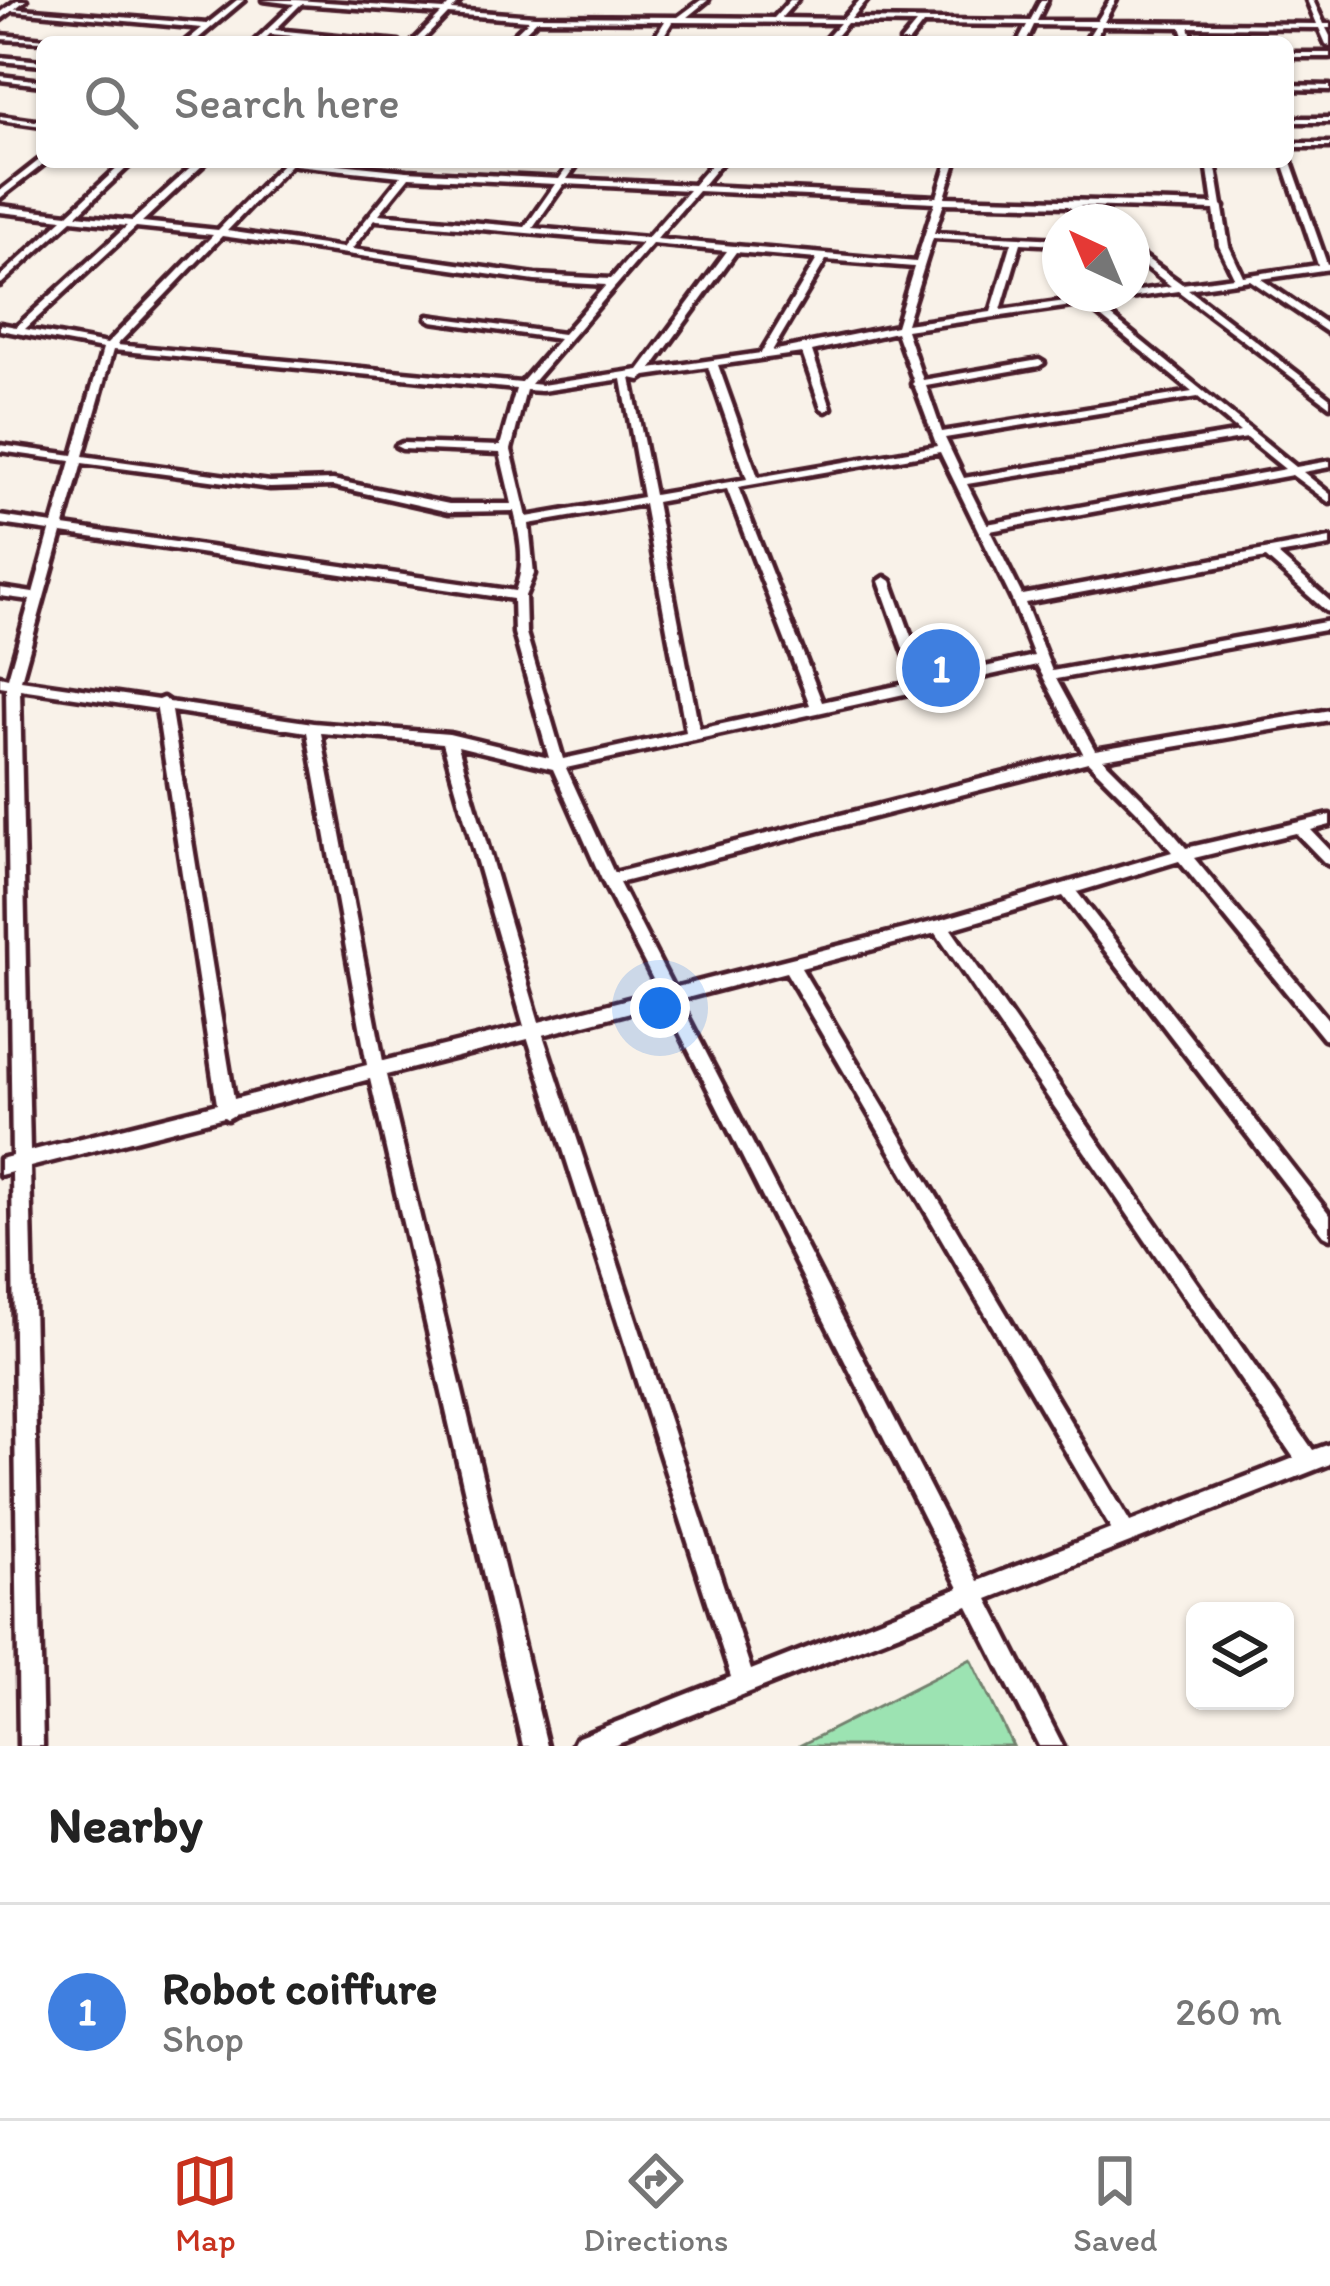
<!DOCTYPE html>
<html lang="en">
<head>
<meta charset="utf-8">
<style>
	body { margin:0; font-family:Itim,sans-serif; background:#f6f6f6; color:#222 }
	.controls { position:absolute; right:36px; bottom:36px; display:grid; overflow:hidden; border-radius:18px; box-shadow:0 3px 9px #0004 }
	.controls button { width:108px; height:108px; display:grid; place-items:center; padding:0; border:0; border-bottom:3px solid #e0e0e0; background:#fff; color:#222; font:60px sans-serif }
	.compass { position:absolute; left:1042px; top:204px; width:108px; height:108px; border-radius:50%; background:#fff; box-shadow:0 3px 9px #0004; rotate:316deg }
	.you { position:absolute; left:660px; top:1008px; width:42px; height:42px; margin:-30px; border:9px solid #fff; border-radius:50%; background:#1a73e8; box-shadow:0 0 0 18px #1a73e833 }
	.badge { display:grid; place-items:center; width:78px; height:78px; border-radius:50%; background:#c8321e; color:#fff; font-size:39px; font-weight:700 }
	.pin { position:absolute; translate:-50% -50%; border:6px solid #fff; box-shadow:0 3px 12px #0006 }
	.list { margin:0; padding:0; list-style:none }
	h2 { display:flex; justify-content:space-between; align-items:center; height:156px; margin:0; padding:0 48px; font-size:51px }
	h2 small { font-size:39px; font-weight:400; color:#767676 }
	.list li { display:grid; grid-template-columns:78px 1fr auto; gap:36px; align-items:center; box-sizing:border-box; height:216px; padding:0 48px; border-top:3px solid #e0e0e0 }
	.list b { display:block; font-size:45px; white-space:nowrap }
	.list p { margin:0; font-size:39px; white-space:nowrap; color:#767676 }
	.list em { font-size:39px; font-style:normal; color:#767676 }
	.icon { flex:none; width:66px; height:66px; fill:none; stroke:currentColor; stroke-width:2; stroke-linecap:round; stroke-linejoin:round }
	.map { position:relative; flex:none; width:1330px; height:1746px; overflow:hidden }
	.search { position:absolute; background:#fff; box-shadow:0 3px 9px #0004; left:36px; right:36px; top:36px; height:132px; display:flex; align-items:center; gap:30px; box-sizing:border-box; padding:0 42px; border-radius:18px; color:#767676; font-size:45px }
	.sheet { height:372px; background:#fff }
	nav { display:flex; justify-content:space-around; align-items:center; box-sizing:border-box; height:168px; border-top:3px solid #e0e0e0; background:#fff; font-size:33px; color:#767676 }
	nav a { display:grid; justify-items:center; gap:6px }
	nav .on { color:#c8321e }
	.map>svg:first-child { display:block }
</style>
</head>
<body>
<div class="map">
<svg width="1330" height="1746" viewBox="0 0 1330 1746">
	<rect width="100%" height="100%" fill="#f9f2e9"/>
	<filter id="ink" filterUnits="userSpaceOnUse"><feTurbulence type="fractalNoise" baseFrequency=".00833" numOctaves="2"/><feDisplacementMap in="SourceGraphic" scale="24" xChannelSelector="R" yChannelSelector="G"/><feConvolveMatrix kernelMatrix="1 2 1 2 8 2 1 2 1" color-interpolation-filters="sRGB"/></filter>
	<g filter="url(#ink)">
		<!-- green -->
		<path fill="#9ce3b2" stroke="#73816e" stroke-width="3" d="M 971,1659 L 1013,1746 L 799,1746 Z"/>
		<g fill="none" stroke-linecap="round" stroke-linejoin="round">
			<defs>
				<path id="minor" d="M 237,0 L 244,0 L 194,42 L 185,42 L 202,28 L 5,10 L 9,8 L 207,24 Z
					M 263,0 L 297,0 L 444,10 L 454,0 L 461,0 L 452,10 L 535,16 L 678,17 L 701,0 L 708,0 L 687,17 L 774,18 L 790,0 L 797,0 L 781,18 L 843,19 L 860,0 L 867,0 L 851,19 L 1030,21 L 1041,0 L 1047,0 L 1037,21 L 1097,21 L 1110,0 L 1116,0 L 1104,22 L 1317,24 L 1307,0 L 1313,0 L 1324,24 L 1330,24 L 1330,28 L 1326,28 L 1330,36 L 1330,46 L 1326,44 L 1319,28 L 1189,27 L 1194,42 L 1186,42 L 1181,27 L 1102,26 L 1093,42 L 1085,42 L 1095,26 L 1034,25 L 1026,42 L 1018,42 L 1027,25 L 923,24 L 909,42 L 901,42 L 916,24 L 847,23 L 831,42 L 823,42 L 840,23 L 672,22 L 660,42 L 652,42 L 665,21 L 537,20 L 514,42 L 506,42 L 529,20 L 448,14 L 421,42 L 413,42 L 441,14 L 301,4 L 275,30 L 399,42 L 367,42 L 270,34 L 262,42 L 254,42 L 294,4 Z
					M 0,35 L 58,40 L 62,42 L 0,39 Z
					M 1288,53 L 1330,53 L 1330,57 L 1288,57 Z
					M 0,57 L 42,61 L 42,65 L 0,61 Z
					M 0,76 L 42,81 L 42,85 L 0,80 Z
					M 1288,85 L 1330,86 L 1330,90 L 1288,89 Z
					M 0,116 L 42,122 L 42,126 L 0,120 Z
					M 1288,118 L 1330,118 L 1330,122 L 1288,122 Z
					M 1288,143 L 1330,143 L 1330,147 L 1288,147 Z
					M 42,158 L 42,162 L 45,163 L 0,198 L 0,191 Z
					M 1288,160 L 1291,162 L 1327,264 L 1330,263 L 1330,269 L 1261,279 L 1330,326 L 1330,334 L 1250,280 L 1188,289 L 1330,398 L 1330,406 L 1178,291 L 1095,303 L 1296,467 L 1330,461 L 1330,467 L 1303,472 L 1330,494 L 1330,503 L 1292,475 L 990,531 L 1022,595 L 1330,538 L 1330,546 L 1278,555 L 1330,601 L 1330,612 L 1326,611 L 1266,558 L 1025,603 L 1052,671 L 1330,621 L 1330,629 L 1056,679 L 1095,750 L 1330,710 L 1330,720 L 1103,759 L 1154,810 L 1186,848 L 1330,815 L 1330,825 L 1311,830 L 1330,850 L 1330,865 L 1325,863 L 1296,833 L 1194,858 L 1330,1022 L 1330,1041 L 1324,1039 L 1179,861 L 1077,892 L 1330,1215 L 1330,1238 L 1324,1235 L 1063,896 L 951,929 L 1313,1450 L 1330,1444 L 1330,1464 L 988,1599 L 1063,1746 L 1039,1746 L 968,1606 L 613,1746 L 572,1746 L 576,1738 L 731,1677 L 528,1039 L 386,1075 L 547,1746 L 523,1746 L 370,1079 L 234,1115 L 227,1119 L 224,1117 L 30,1167 L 43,1746 L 19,1746 L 12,1172 L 0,1175 L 0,1159 L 12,1156 L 6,687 L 0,686 L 0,676 L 8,678 L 30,600 L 0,596 L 0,588 L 33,593 L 50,531 L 0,524 L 0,516 L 53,524 L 71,461 L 0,451 L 0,445 L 73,455 L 103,349 L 0,330 L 0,324 L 16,327 L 127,226 L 72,220 L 0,285 L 0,277 L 63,219 L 0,212 L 0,206 L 68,214 L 124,162 L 133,162 L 77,215 L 132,221 L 197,162 L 206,162 L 142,222 L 218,230 L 284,162 L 320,162 L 407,171 L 559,179 L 571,162 L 579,162 L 567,179 L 693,185 L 713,162 L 722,162 L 702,186 L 937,197 L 948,162 L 956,162 L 945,197 L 1213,204 L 1207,162 L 1215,162 L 1222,205 L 1224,207 L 1223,209 L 1229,246 L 1243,276 L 1318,265 L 1283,162 L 1288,162 ZM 292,163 L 296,165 L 401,176 L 343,248 L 227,231 ZM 409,177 L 555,184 L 525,227 L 379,214 ZM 564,184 L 689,190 L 647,238 L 533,228 ZM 698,191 L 935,202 L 916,262 L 656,239 ZM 944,203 L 1068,206 L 1089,222 L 1100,222 L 1080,206 L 1214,210 L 1219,246 L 1234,277 L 1182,284 L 1132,248 L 1132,256 L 1171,286 L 1132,292 L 1132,294 L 1116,294 L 1001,310 L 1021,243 L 1060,245 L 1060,239 L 934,233 ZM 375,219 L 377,220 L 642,243 L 611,279 L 535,275 L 352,249 ZM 136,227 L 213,235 L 107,344 L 25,329 ZM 222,236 L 535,281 L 606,285 L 563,334 L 428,316 L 427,318 L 432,321 L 559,339 L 521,383 L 117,345 ZM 933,238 L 1012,242 L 991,312 L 906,324 ZM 652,244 L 727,251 L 639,370 L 542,385 L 531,384 ZM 736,252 L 817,259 L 761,353 L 651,369 ZM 826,260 L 914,267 L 896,326 L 772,351 ZM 1085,304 L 1192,392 L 942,432 L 926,386 L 1039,366 L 1044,363 L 1039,360 L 923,380 L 906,330 ZM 896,332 L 914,382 L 912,384 L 915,387 L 937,446 L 758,477 L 718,365 L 802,353 L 821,408 L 826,411 L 831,408 L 812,351 ZM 113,350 L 516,389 L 500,446 L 402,443 L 396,446 L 402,449 L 500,453 L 512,504 L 449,504 L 333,480 L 270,482 L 83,456 ZM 708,367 L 747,479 L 654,495 L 631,378 L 640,380 L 646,376 ZM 622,379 L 643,497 L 527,517 L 511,450 L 526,390 L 542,391 ZM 1198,397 L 1240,432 L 964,478 L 945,438 ZM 1247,438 L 1285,469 L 987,524 L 967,484 ZM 940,452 L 1012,600 L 1034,656 L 927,680 L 891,581 L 885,577 L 879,581 L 915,682 L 822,702 L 738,487 ZM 82,463 L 270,488 L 333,486 L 449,512 L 514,511 C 520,538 526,564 515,591 L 64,526 ZM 727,489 L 810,705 L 699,729 L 656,502 ZM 644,504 L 686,732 L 563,759 L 526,633 L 525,596 L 534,574 L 529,524 ZM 62,533 L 513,599 L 514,633 L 549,758 L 449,734 L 313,723 L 169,702 L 163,698 L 158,700 L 21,680 ZM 1037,665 L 1083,753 L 614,873 L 566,768 ZM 20,689 L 157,709 L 217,1104 L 30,1151 ZM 171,711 L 307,732 L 367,1065 L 234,1099 ZM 321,733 L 443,743 L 524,1026 L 383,1061 ZM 458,746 L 553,769 L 602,880 L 659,991 L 539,1022 ZM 1088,762 L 1144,818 L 1172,852 L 940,920 L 673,988 L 619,883 ZM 936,933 L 1294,1458 L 1130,1522 L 801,968 ZM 786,972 L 1111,1529 L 978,1581 L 679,1000 ZM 665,1003 L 959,1588 L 751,1670 L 543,1035 Z"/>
				<path id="major" d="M 17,0 L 26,0 L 0,20 L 0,13 Z"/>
			</defs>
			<!-- minor casing -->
			<use href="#minor" stroke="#4a1f2b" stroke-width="9"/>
			<!-- major casing -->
			<use href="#major" stroke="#4a1f2b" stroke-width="9"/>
			<!-- minor -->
			<use href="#minor" fill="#fff" fill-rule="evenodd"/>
			<!-- major -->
			<use href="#major" fill="#fff" fill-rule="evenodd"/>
		</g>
	</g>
</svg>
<div class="controls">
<button><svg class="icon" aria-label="layers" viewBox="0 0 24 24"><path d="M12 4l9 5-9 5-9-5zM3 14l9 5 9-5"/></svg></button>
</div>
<svg class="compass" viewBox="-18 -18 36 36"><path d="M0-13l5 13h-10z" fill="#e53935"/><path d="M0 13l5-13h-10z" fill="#767676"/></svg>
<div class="you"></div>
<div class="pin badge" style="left:941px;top:668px;background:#3f7fe0">1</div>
<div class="search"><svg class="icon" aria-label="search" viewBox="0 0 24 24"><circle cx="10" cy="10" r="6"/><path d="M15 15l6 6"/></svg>Search here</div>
</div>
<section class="sheet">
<h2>Nearby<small></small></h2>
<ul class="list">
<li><span class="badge" style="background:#3f7fe0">1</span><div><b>Robot coiffure</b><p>Shop</p></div><em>260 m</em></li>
</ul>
</section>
<nav>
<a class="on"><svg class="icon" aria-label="map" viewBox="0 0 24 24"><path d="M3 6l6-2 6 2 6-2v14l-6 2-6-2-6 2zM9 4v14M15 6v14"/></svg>Map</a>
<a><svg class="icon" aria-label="directions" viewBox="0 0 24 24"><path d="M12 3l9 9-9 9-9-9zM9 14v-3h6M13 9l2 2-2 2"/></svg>Directions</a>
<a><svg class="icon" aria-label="saved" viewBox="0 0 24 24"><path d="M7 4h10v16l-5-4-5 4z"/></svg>Saved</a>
</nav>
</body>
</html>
